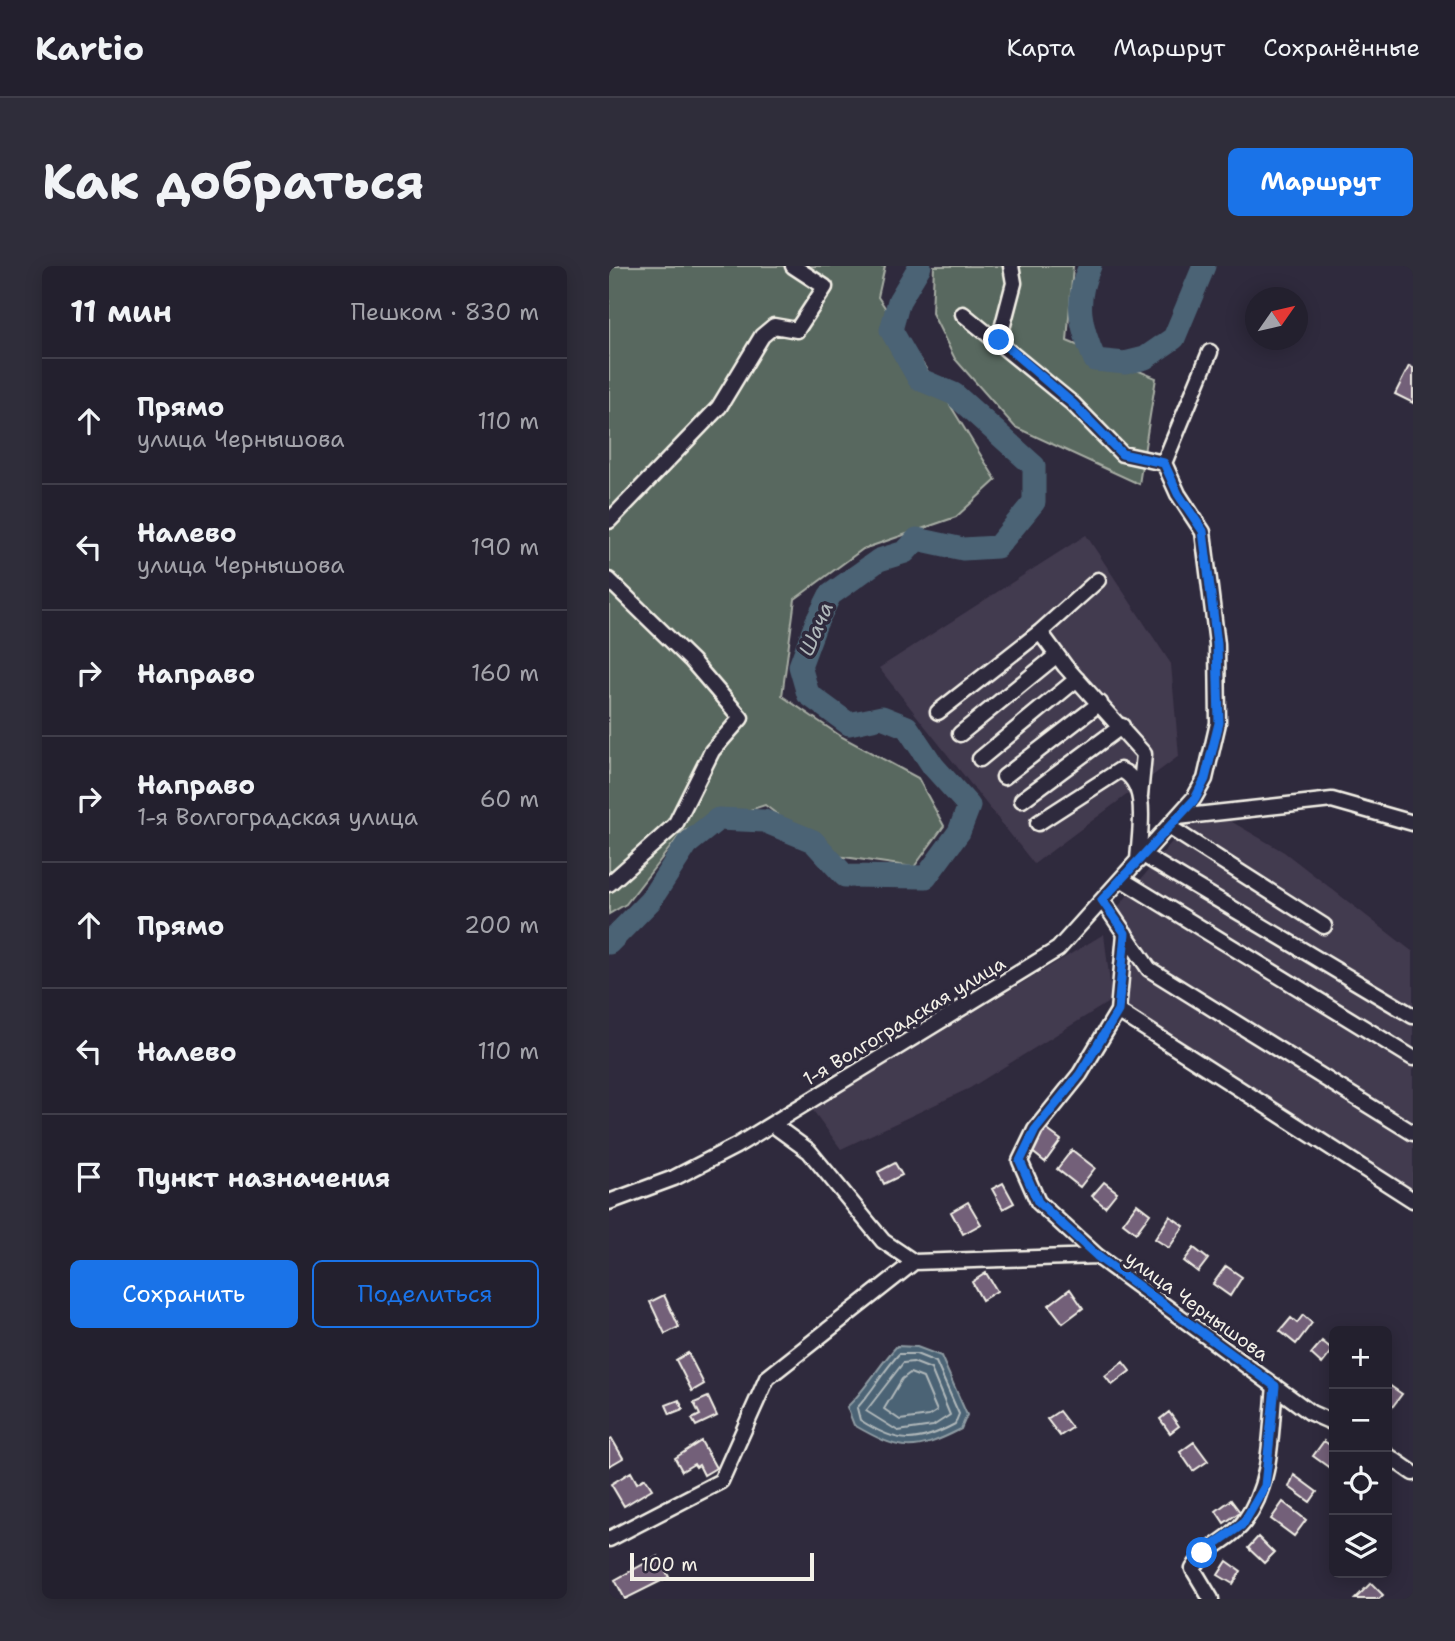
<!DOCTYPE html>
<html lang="ru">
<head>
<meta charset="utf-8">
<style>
	body { margin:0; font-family:"Shantell Sans",sans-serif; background:#2f2d3a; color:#f1f3f6 }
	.controls { position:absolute; right:21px; bottom:21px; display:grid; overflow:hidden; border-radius:10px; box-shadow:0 4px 18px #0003 }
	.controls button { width:63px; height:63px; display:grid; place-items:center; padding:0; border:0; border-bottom:2px solid #403e4a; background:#23202e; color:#f1f3f6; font:35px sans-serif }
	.compass { position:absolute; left:636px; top:21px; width:63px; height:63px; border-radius:50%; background:#23202e; box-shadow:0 4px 18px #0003; rotate:56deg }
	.scale { position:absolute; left:21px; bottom:18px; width:184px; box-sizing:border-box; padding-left:7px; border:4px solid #f4f1e8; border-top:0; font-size:19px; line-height:24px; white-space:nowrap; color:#f4f1e8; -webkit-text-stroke:5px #2f2a3d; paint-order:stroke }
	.stop { position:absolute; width:21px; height:21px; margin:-16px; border:5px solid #1a73e8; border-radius:50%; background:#fff }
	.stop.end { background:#1a73e8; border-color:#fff; box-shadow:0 2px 7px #0008 }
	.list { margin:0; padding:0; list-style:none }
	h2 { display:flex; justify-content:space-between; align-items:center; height:91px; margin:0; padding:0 28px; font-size:30px }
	h2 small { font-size:23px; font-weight:400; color:#a3a3aa }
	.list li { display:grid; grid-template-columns:46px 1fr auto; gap:21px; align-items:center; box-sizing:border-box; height:126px; padding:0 28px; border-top:2px solid #403e4a }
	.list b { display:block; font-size:26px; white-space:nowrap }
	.list p { margin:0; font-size:23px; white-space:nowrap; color:#a3a3aa }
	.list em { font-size:23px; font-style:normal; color:#a3a3aa }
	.actions { display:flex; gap:14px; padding:21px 28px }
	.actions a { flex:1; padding:16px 0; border:2px solid #1a73e8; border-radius:10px; text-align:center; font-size:24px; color:#1a73e8 }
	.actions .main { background:#1a73e8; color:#fff }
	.icon { flex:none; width:38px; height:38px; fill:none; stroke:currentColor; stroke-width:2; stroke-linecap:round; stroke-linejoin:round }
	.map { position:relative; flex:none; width:804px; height:1333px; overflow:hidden; border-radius:10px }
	header { display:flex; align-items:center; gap:42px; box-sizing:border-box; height:98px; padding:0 35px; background:#23202e; border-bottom:2px solid #403e4a }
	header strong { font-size:33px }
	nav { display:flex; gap:38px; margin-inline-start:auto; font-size:24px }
	.intro { display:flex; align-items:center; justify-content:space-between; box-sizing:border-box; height:168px; padding:0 42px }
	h1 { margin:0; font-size:49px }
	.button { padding:18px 32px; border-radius:10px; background:#1a73e8; color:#fff; font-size:24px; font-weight:700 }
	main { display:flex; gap:42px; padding:0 42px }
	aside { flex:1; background:#23202e; border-radius:10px; box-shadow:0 4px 18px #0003 }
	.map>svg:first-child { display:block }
</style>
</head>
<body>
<header>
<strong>Kartio</strong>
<nav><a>Карта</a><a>Маршрут</a><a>Сохранённые</a></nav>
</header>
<div class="intro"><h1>Как добраться</h1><a class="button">Маршрут</a></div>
<main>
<aside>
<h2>11 мин<small>Пешком · 830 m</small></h2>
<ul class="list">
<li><svg class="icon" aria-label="ahead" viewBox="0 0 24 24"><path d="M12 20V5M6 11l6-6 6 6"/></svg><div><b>Прямо</b><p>улица Чернышова</p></div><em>110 m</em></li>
<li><svg class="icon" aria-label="left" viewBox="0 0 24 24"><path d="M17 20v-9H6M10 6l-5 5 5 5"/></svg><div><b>Налево</b><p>улица Чернышова</p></div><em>190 m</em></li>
<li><svg class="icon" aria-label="right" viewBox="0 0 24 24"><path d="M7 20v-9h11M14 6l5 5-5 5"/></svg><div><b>Направо</b></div><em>160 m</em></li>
<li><svg class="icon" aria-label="right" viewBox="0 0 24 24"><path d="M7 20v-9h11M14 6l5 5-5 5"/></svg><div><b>Направо</b><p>1-я Волгоградская улица</p></div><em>60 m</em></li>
<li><svg class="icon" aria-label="ahead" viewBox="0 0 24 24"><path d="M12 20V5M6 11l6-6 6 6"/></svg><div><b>Прямо</b></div><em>200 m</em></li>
<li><svg class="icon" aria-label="left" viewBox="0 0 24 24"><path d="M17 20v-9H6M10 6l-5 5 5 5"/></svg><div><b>Налево</b></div><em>110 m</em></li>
<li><svg class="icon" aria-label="arrive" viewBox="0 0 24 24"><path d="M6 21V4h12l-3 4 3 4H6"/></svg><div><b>Пункт назначения</b></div></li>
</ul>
<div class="actions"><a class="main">Сохранить</a><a>Поделиться</a></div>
</aside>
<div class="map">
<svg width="804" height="1333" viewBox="0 0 804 1333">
	<rect width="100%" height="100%" fill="#2f2a3d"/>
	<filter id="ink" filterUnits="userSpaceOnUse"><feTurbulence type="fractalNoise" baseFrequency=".0143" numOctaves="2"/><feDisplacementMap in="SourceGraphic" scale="14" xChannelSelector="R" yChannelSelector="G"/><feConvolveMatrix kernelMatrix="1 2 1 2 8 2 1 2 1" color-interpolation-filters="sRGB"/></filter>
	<g filter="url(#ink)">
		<!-- built -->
		<path fill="#433a4f" d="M 477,269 L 562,398 L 570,490 L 425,598 L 270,402 Z
			M 618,553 L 675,586 L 804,686 L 804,944 L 585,800 L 500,751 L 505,733 L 509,641 L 576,560 Z
			M 495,668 L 503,734 L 361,822 L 232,883 L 203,843 Z"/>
		<!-- green -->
		<path fill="#59675e" stroke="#a6aca3" stroke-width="2" d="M 0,0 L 276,0 L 269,31 L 338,134 L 387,214 L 347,251 L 254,283 L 186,333 L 173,430 L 233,471 L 309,512 L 335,560 L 305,601 L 221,589 L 156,539 L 74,565 L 17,638 L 0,648 Z
			M 325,0 L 464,0 L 458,75 L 547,112 L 530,218 L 406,161 L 346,93 L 323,47 Z"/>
		<!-- water -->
		<path fill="#4b6375" stroke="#8f9ca3" stroke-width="2" d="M 288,1080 L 308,1081 L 332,1090 L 358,1149 L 352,1163 C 304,1188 290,1185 245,1159 L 238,1141 C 258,1122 270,1099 288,1080 Z"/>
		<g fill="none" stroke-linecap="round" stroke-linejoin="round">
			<!-- shore -->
			<path stroke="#b0b8ba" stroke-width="2" d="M 290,1088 L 307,1088 L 327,1096 L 350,1148 L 346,1158 C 307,1179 288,1178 251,1154 L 248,1142 C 264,1125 274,1105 290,1088 Z
				M 304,1096 L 322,1103 L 341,1149 L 324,1160 L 289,1165 L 257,1145 L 294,1097 Z
				M 301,1107 L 314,1112 L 328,1145 L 320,1150 L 291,1154 L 275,1143 L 293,1113 Z"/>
			<!-- river -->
			<path stroke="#4b6375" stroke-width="23" d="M 481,0 C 465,35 471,60 486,94 L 516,97 L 536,92 L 565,72 L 595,0
				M 0,677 L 41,635 L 78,578 L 109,553 L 155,555 L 204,575 L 236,610 L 317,611 L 350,566 L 360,540 L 324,500 L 298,461 L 273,451 L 240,458 L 199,428 L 191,400 L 207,357 L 221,329 L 270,294 L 296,286 L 308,273 L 354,283 L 388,281 L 425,236 L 425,200 L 345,128 L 310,113 L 282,64 L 290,35 L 311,0"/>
		</g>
		<!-- building -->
		<path fill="#736079" stroke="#f4f1e8" stroke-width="2" d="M 800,100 L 804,102 L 804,137 L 786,128 Z
			M 437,863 L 452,874 L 436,896 L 421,884 Z
			M 463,884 L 486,902 L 471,921 L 448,903 Z
			M 286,897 L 293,909 L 275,918 L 269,906 Z
			M 495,916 L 508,926 L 496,941 L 483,930 Z
			M 394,917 L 405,937 L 394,943 L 383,923 Z
			M 359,936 L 372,958 L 354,968 L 342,946 Z
			M 528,938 L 541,948 L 527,967 L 514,957 Z
			M 561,950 L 575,960 L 560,982 L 546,973 Z
			M 585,982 L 599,993 L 589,1006 L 575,995 Z
			M 617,1000 L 633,1011 L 621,1030 L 604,1018 Z
			M 377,1007 L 388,1025 L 373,1034 L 363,1016 Z
			M 461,1023 L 474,1042 L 454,1057 L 440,1039 Z
			M 55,1029 L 70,1061 L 56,1068 L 41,1036 Z
			M 694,1049 L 703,1057 L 687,1078 L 671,1065 L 682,1052 L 688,1057 Z
			M 713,1075 L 724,1084 L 713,1098 L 702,1088 Z
			M 79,1087 L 95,1118 L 83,1125 L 67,1094 Z
			M 514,1096 L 521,1105 L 503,1119 L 496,1110 Z
			M 780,1119 L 793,1128 L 778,1148 L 778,1122 Z
			M 99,1131 L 108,1150 L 87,1160 L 83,1153 L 91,1149 L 85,1137 Z
			M 70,1134 L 74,1143 L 61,1148 L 57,1139 Z
			M 450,1145 L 463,1162 L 451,1170 L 438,1153 Z
			M 560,1146 L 570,1160 L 561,1167 L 551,1153 Z
			M 3,1173 L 14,1192 L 0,1200 L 0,1175 Z
			M 92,1175 L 107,1202 L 95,1209 L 90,1199 L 87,1201 L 85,1198 L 73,1205 L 66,1192 Z
			M 715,1175 L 725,1182 L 725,1205 L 704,1190 Z
			M 585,1176 L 599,1195 L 584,1205 L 571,1186 Z
			M 22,1206 L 28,1217 L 36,1212 L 43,1223 L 15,1240 L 2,1218 Z
			M 685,1209 L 708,1226 L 701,1236 L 680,1221 Z
			M 622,1234 L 631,1246 L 615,1257 L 607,1245 Z
			M 674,1236 L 697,1254 L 685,1270 L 662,1253 Z
			M 649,1271 L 665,1287 L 655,1297 L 639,1282 Z
			M 49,1290 L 60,1311 L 16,1333 L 6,1314 Z
			M 618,1295 L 632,1305 L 624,1318 L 609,1309 Z
			M 762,1317 L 774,1329 L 770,1333 L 746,1333 Z"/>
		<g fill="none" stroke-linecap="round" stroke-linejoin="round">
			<defs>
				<path id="minor" d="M 354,48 L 464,138 L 513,188 L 555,197
					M 390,74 L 405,17 L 402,0
					M 0,255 L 110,141 L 153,70 L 165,60 L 188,64 L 216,21 L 184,0
					M 0,314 L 83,395 L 132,452 L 103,485 L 66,559 L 0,618
					M 431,366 L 456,400 L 535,488 L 531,530
					M 329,446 L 431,366 L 489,314
					M 351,468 L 448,389
					M 371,493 L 468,413
					M 395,511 L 491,437
					M 413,534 L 513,460
					M 569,551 L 723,534 L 804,557
					M 429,557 L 511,504 C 542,516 530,568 529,595
					M 560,561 L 715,660
					M 534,589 L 804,750
					M 512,613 L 804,792
					M 493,634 L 540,703 L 804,867
					M 516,667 L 509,745 L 804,934
					M 509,745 L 471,808 L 426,864 L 411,895 L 429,936 L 488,990 L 702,1147 L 725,1157
					M 163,858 L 200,885 L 274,975 L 305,996 L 488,990
					M 0,936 L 65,912 L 127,880 L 449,683 L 585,532 L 596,513 L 609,457 L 608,378 L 594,266 L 569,228 L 555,197 L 601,86
					M 778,1189 L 804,1207
					M 0,1273 L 112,1215 L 158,1112 L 305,996
					M 602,1333 L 584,1303 C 598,1279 621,1275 635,1256 C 664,1217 661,1167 666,1120"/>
			</defs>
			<!-- minor casing -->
			<use href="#minor" stroke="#f4f1e8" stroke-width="19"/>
			<!-- minor -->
			<use href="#minor" stroke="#2f2a3d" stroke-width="14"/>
		</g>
	</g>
	<g fill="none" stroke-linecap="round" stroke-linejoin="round" filter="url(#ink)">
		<!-- route -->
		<path stroke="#1a73e8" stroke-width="9" d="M 390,74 L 464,138 L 513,188 L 555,197 L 569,228 L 594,265 L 608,378 L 610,457 L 596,513 L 586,533 L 493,634 L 516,667 L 509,745 L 471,808 L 426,864 L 411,895 L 429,936 L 488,990 L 666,1120 L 656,1220 L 634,1258 L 593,1287"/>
	</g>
	<g text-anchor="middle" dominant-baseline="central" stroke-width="7" stroke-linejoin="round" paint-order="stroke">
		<!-- street labels -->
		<g font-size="19" fill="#f4f1e8" stroke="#2f2a3d">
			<text transform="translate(295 755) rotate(-31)">1-я Волгоградская улица</text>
			<text transform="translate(588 1040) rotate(36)">улица Чернышова</text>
		</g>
		<!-- water labels -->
		<g font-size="21" font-style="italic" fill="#b0b8ba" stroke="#2f2a3d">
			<text transform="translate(207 363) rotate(-67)">Шача</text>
		</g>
	</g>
</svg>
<div class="controls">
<button>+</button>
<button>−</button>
<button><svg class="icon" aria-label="locate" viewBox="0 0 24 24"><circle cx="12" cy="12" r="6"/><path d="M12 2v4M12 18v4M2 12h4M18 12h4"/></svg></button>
<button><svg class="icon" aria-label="layers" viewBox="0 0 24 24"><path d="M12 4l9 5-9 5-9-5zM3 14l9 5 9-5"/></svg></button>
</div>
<svg class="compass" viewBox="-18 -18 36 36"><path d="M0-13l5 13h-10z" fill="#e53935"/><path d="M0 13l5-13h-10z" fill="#a3a3aa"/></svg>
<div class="scale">100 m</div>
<div class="stop" style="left:593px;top:1287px"></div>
<div class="stop end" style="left:390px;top:74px"></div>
</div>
</main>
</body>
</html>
